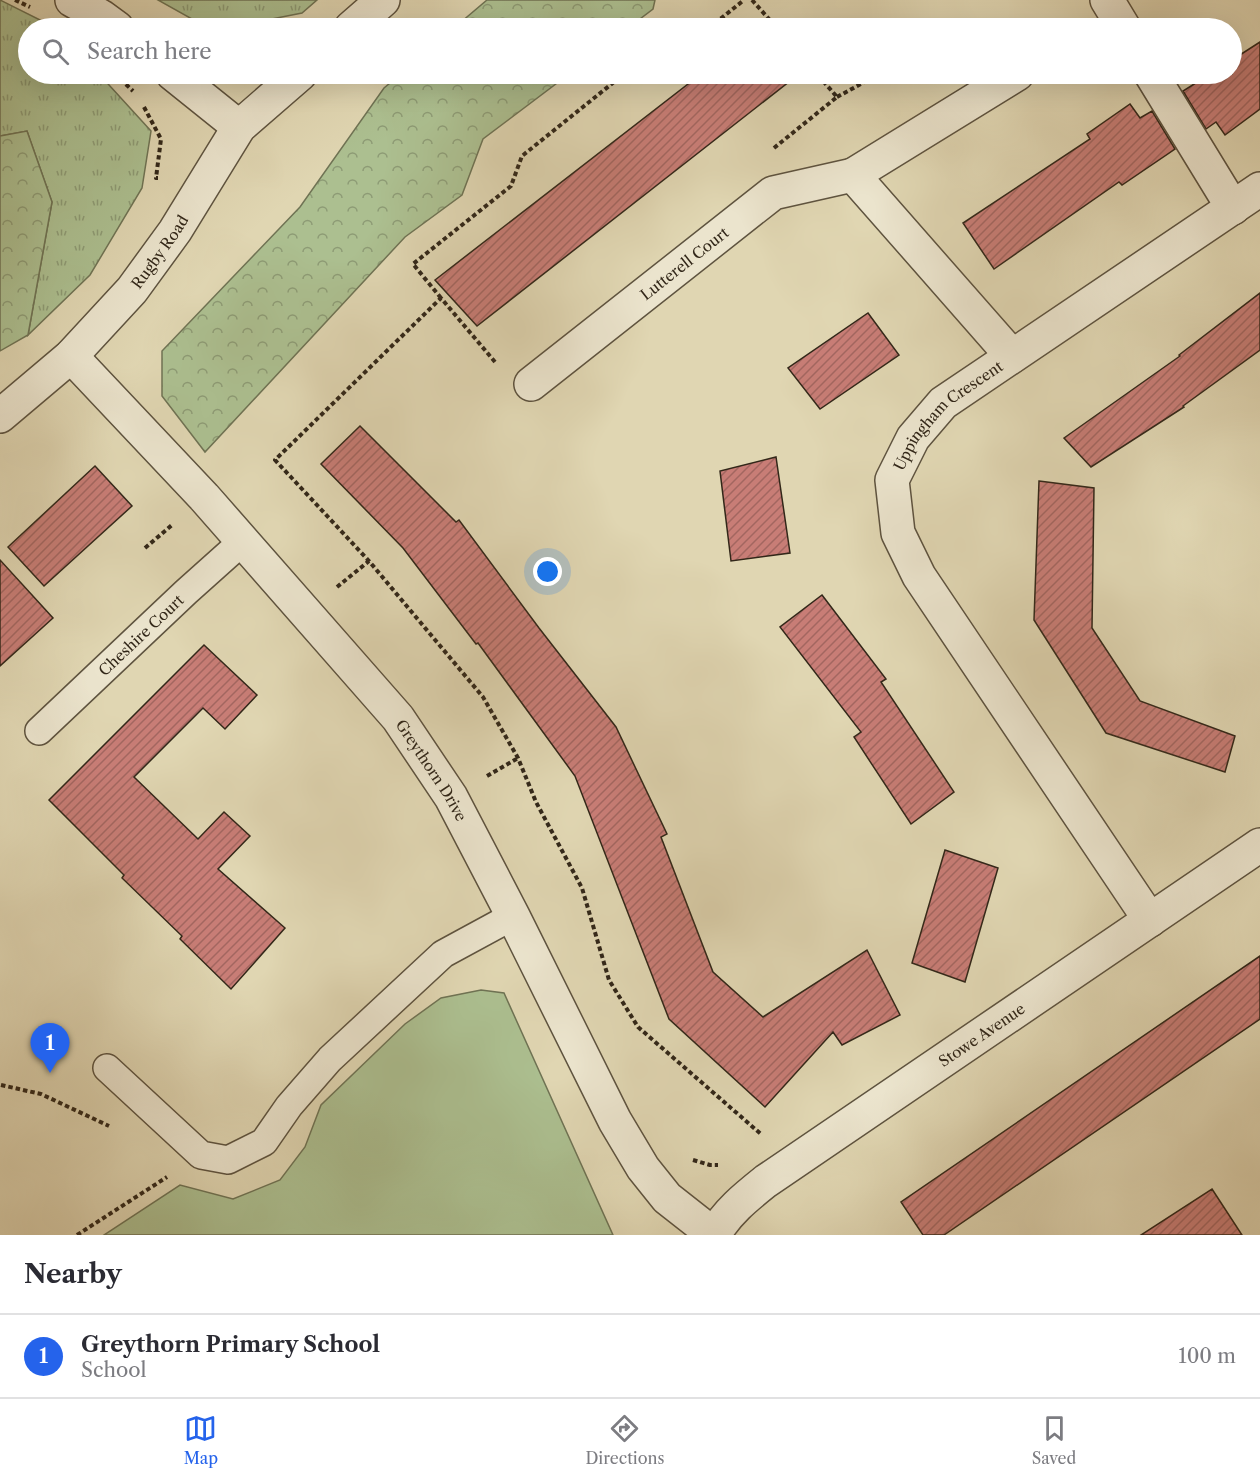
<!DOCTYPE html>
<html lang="en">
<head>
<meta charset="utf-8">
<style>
	body { margin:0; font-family:"Libre Caslon Text",serif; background:#f2f2f3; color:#2b2b33 }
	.you { position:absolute; left:548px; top:572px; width:21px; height:21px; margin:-15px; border:4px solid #fff; border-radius:50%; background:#1a73e8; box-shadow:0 0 0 9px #1a73e833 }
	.badge { display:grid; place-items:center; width:39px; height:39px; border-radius:50%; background:#2563eb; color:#fff; font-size:20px; font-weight:700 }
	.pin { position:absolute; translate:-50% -50px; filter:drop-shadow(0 2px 3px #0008) }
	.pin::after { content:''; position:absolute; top:32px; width:21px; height:18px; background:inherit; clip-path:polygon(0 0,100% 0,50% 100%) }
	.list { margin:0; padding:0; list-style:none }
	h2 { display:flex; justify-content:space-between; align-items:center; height:78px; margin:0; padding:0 24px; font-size:26px }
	h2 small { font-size:20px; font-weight:400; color:#7c7c81 }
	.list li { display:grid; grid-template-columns:39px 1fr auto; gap:18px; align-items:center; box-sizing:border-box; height:84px; padding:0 24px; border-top:2px solid #e1e1e2 }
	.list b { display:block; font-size:22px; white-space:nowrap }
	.list p { margin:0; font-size:20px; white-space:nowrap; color:#7c7c81 }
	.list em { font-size:20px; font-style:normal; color:#7c7c81 }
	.icon { flex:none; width:33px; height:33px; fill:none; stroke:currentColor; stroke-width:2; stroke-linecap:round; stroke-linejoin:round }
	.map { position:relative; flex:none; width:1260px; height:1235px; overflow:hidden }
	.search { position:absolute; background:#fff; box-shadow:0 6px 24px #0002; left:18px; right:18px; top:18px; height:66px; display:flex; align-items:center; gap:15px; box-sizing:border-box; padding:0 21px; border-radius:33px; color:#7c7c81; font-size:22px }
	.sheet { height:162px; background:#fff }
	nav { display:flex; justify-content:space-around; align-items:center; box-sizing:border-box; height:84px; border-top:2px solid #e1e1e2; background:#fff; font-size:16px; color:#7c7c81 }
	nav a { display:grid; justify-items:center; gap:3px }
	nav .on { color:#2563eb }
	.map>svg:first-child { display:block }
</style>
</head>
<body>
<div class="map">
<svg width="1260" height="1235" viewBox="0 0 1260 1235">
	<defs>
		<pattern id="grass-tufts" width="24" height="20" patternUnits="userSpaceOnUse" patternTransform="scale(1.5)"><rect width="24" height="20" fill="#acbf90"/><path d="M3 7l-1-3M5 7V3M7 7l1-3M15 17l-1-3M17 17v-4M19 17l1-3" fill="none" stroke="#8d9b75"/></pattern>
		<pattern id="forest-crowns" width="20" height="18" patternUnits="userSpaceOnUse" patternTransform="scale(1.5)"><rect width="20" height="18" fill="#acbf90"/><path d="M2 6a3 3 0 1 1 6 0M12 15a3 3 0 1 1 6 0" fill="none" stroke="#8d9b75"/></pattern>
		<pattern id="building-hatch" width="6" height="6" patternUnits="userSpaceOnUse" patternTransform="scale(1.5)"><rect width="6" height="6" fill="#c87d76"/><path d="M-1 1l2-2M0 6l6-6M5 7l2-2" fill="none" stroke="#a36660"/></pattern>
	</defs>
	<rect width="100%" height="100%" fill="#e0d6b2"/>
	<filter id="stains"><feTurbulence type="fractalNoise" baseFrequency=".00333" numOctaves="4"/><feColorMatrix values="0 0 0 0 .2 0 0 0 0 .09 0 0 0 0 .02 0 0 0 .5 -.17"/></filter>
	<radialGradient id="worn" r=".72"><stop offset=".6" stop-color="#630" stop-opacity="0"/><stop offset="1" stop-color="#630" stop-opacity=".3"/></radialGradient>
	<!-- grass -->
	<path fill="url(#grass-tufts)" stroke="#6f7354" stroke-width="1.5" d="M 0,0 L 56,28 L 28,28 L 28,74 L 99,74 L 151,131 L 142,188 L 90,275 L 28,335 L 52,202 L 27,131 L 0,136 Z
		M 158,0 L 317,0 L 302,13 L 227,28 L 208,28 Z"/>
	<!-- forest -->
	<path fill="url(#forest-crowns)" stroke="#6f7354" stroke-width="1.5" d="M 487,0 L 655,0 L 653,9 L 628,28 L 454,28 Z
		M 401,74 L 569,74 L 483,139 L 462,195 L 405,237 L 205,452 L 162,396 L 162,351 L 300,207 L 384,88 Z
		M 27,131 L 52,202 L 28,335 L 0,351 L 0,136 Z"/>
	<!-- park -->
	<path fill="#acbf90" stroke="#6f7354" stroke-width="1.5" d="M 481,990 L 504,993 L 613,1235 L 104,1235 L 180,1185 L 233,1199 L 280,1180 L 305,1147 L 321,1105 L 405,1024 L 441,998 Z"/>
	<!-- building -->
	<path fill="url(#building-hatch)" stroke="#322719" stroke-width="1.5" d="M 1260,42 L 1260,109 L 1225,135 L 1216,122 L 1206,129 L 1183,91 L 1210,74 L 1232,74 L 1232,60 Z
		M 701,74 L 799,74 L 477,326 L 435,280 Z
		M 1130,104 L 1140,118 L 1152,111 L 1175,149 L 1122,185 L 1119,182 L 994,269 L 963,223 L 1090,139 L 1087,134 Z
		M 1260,293 L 1260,350 L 1183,406 L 1184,407 L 1091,467 L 1064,438 L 1180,356 L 1179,355 Z
		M 868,313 L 899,355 L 820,409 L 788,368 Z
		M 360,426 L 456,522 L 459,520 L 539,628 L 616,727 L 667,834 L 661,837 L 713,972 L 763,1017 L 867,950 L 900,1015 L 842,1045 L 833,1032 L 765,1107 L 669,1019 L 575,776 L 478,643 L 476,644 L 403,548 L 321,464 Z
		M 776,457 L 790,553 L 731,561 L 720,471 Z
		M 95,466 L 132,506 L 44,586 L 8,547 Z
		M 1039,481 L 1094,488 L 1092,628 L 1140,701 L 1235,736 L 1225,772 L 1106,733 L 1034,620 Z
		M 0,560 L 53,618 L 0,666 Z
		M 822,595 L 886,679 L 881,682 L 954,792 L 911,824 L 854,737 L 861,732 L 780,627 Z
		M 204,645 L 257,695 L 225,729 L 203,708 L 134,777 L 198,839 L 224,812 L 250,836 L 218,869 L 285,928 L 231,989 L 180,939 L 182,936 L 122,878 L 124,875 L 49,800 Z
		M 945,850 L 998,868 L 965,982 L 912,963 Z
		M 1260,956 L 1260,1019 L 944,1235 L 923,1235 L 901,1202 Z
		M 1212,1189 L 1242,1235 L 1141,1235 Z"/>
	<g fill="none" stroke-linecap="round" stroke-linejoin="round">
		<defs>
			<g id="service">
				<path id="s1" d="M 39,731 L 186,592 L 243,541"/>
				<path d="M 107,1068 L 201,1155 L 228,1160 L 264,1142 L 289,1106 L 330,1059 L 443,954 L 513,916"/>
			</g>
			<g id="minor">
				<path d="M 72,0 L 102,17 L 117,28"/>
				<path d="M 1107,0 L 1124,28"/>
				<path d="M 173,74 L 239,127"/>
				<path d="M 1151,74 L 1233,208"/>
				<path id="s2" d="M 71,356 L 204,497 L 398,718 L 451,797 L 513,916 L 615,1121 L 643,1168 L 667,1198 L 714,1235"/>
				<path d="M 1012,356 L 853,175 L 1017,74"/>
				<path id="s3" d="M 531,384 L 773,193 L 853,175"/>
				<path id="s4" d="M 1150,920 L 919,576 L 898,533 L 892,480 L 913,438 L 943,403 L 1260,189"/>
				<path id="s5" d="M 714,1235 C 727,1212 746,1197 766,1181 L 1260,845"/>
			</g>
			<g id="tertiary">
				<path d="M 351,28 L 383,0"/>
				<path id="s6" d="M 0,416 L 71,356 L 132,290 L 175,231 L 239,127 L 300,74"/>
			</g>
		</defs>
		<!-- service casing -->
		<use href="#service" stroke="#5e533f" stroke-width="30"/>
		<!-- minor casing -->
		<use href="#minor" stroke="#5e533f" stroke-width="36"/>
		<!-- tertiary casing -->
		<use href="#tertiary" stroke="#5e533f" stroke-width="36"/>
		<!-- path -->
		<path stroke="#322719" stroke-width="4" stroke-dasharray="4.5 3" stroke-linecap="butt" d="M 15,0 L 30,7
			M 752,0 L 777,28
			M 709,28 L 744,0
			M 115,74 L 133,91
			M 837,97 L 879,74
			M 144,107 L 161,139 L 156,178 L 158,178
			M 774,148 L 837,97 L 817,74
			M 441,298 L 413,264 L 511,186 L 522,156 L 614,82 L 643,81 L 652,74
			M 495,362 L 441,298 L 275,460 L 369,561 L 483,697 L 518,758 L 536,802 L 582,888 L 609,980 L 638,1027 L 762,1135
			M 145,548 L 172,525
			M 337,587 L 369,561
			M 487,776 L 518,758
			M 1,1085 L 41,1094 L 109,1126
			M 693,1160 L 710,1165 L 718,1165
			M 77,1235 L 167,1177"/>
		<!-- service -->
		<use href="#service" stroke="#ebe4cd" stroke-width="27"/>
		<!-- minor -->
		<use href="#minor" stroke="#ebe4cd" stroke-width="33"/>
		<!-- tertiary -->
		<use href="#tertiary" stroke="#ebe4cd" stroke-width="33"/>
	</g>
	<g text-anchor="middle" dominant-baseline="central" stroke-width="5" stroke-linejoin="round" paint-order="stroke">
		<!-- street labels -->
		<g font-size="15" fill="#322719" stroke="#ebe4cd">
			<text stroke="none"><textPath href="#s6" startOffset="230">Rugby Road</textPath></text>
			<text stroke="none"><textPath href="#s3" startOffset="195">Lutterell Court</textPath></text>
			<text stroke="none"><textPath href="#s4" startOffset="603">Uppingham Crescent</textPath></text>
			<text stroke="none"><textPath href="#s1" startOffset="140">Cheshire Court</textPath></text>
			<text stroke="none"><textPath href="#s2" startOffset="550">Greythorn Drive</textPath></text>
			<text stroke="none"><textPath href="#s5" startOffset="336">Stowe Avenue</textPath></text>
		</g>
	</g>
	<rect width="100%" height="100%" filter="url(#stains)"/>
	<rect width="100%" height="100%" fill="url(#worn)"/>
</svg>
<div class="you"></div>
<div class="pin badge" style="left:50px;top:1073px">1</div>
<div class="search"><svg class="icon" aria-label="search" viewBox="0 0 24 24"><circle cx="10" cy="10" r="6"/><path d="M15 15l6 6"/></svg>Search here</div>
</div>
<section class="sheet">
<h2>Nearby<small></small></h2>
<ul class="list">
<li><span class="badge">1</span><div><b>Greythorn Primary School</b><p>School</p></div><em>100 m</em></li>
</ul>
</section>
<nav>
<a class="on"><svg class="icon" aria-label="map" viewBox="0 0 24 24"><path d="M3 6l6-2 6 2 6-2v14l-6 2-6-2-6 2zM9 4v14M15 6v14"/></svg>Map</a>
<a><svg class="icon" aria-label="directions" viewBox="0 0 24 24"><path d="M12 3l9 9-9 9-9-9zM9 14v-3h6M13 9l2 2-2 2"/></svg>Directions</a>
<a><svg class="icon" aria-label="saved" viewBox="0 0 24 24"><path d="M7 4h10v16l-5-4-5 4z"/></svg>Saved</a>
</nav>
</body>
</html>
